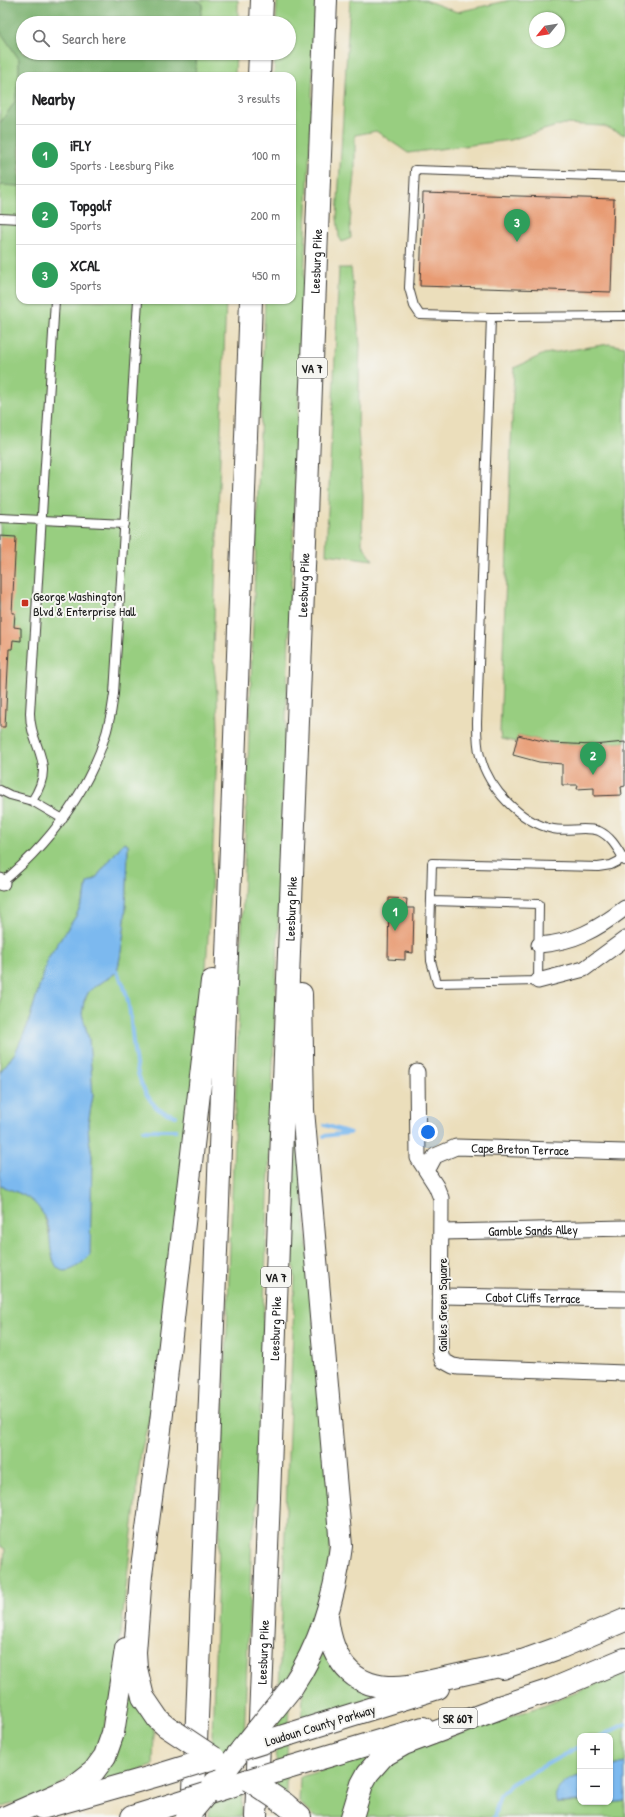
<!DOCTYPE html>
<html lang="en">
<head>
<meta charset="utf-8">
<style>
	body { margin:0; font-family:"Patrick Hand",sans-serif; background:#f2f2f2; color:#202124 }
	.controls { position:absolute; right:12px; bottom:12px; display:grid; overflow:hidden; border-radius:8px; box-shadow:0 1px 3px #0004 }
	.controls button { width:36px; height:36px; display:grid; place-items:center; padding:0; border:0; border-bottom:1px solid #e0e0e0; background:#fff; color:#202124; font:20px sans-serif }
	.compass { position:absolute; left:529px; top:12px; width:36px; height:36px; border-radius:50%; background:#fff; box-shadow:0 1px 3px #0004; rotate:240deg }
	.you { position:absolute; left:428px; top:1132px; width:14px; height:14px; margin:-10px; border:3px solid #fff; border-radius:50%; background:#1a73e8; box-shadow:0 0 0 6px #1a73e833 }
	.badge { display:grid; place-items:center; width:26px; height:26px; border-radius:50%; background:#c8321e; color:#fff; font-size:13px; font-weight:700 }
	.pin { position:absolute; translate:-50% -33px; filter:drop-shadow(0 1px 2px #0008) }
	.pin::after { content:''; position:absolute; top:21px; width:14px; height:12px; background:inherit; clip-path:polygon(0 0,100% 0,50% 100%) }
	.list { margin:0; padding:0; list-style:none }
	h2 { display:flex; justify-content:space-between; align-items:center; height:52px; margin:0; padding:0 16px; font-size:17px }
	h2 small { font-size:13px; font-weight:400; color:#757577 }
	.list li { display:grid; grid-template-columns:26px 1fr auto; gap:12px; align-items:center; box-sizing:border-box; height:60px; padding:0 16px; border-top:1px solid #e0e0e0 }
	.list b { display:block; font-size:15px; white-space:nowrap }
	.list p { margin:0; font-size:13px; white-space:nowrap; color:#757577 }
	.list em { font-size:13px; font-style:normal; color:#757577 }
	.icon { flex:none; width:22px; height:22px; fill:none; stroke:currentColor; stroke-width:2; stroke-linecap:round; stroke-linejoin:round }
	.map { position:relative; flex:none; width:625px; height:1817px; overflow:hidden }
	.search { position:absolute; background:#fff; box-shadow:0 1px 3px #0004; left:16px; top:16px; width:280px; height:44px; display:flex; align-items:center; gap:10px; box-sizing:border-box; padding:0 14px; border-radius:22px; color:#757577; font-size:15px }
	.panel { position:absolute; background:#fff; box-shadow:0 1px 3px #0004; left:16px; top:72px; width:280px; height:232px; border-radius:12px }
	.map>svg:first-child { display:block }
</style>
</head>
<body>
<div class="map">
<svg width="625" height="1817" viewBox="0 0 625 1817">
	<rect width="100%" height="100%" fill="#f6f6f2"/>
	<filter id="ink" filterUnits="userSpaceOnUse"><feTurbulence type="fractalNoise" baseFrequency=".025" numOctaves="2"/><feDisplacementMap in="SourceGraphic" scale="8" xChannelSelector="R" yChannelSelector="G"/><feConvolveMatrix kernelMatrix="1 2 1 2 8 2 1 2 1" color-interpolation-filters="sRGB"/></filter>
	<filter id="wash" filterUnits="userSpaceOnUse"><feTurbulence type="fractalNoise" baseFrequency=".012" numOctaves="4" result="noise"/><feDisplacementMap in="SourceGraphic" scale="16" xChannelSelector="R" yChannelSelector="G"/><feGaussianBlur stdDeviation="0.9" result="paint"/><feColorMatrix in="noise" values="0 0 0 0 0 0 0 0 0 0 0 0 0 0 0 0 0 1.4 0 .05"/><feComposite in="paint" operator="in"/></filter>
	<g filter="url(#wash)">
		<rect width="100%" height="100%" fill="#ebdebb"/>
		<!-- green -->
		<path fill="#98ce80" stroke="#5a754e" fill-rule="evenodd" d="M 195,0 L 238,0 L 238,23 L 199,23 L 203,4 Z
			M 277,0 L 316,0 L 291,584 L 256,1518 L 252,1535 L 241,1817 L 209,1817 L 265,300 L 292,300 L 292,76 L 274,76 L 275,53 L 289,53 L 289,23 L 276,23 Z
			M 350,0 L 425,0 L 457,12 L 511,0 L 625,0 L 625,135 L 603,126 L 564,124 L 510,140 L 408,153 L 376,131 L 355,135 L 355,175 L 350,223 L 351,238 L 342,242 L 339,237 L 337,217 ZM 535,18 L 559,18 L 559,42 L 535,42 Z
			M 0,31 L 19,59 L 19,75 L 15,102 L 0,123 Z
			M 197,53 L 236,53 L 235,76 L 195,76 Z
			M 0,185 L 20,186 L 20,300 L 226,300 L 214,618 L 213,656 L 217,693 L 218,729 L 211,890 L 202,1030 L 156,1391 L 141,1452 L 115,1686 L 97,1757 L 50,1792 L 0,1808 L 0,1573 L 3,1570 L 5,1549 L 0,1546 L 0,1185 C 9,1189 20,1193 29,1197 C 48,1207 50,1242 53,1260 L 90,1255 L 92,1156 L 89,1139 L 88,1123 L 93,1096 L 89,1040 L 82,1014 L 84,1001 L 89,991 L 117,972 C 127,930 127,887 128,844 L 124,842 L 95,879 L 87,883 L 85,896 L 76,916 L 48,958 L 27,1027 L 15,1053 L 0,1072 Z
			M 339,268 L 351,268 L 360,344 L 358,430 L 363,496 L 362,544 L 373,560 L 326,554 Z
			M 609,344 L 625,347 L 625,742 L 593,745 L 551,743 L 518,735 L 516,742 L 501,739 L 500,732 L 514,368 L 544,354 Z
			M 294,1096 L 331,1516 L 330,1558 L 319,1613 L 290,1675 L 285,1817 L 274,1817 L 295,1278 L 290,1229 Z
			M 324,1650 L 375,1694 L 376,1697 L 302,1719 L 303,1688 Z
			M 625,1672 L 625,1763 L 610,1767 L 610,1736 L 580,1736 L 580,1776 L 575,1777 L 557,1803 L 619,1802 L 625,1801 L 625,1817 L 359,1817 L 370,1785 L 397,1755 L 493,1722 L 533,1709 Z
			M 129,1689 L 154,1729 L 153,1766 L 96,1783 Z
			M 375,1754 L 344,1817 L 315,1817 L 299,1802 L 300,1777 Z"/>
		<!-- forest -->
		<path fill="#7ab16e" stroke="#4b6645" d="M 0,0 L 196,0 L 203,4 L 199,23 L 23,23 L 23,53 L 197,53 L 195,76 L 20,76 L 20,186 L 0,185 L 0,123 L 15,102 L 19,75 L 19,59 L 0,31 Z"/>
		<!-- water -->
		<path fill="#7cb9ef" stroke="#4c6a86" d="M 124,842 L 128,844 C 127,887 127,930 117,972 L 89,991 L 84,1001 L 82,1014 L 89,1040 L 93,1096 L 88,1123 L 89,1139 L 92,1156 L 90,1255 C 80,1266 59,1283 53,1258 C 49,1248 51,1235 48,1225 C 47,1220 44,1215 41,1211 C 32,1196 15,1192 0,1185 L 0,1072 L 15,1053 L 27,1027 L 48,958 L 76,916 L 85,896 L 87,883 L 95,879 Z
			M 625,1763 L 625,1801 L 619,1802 L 581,1802 L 610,1802 L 610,1767 Z
			M 580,1776 L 580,1802 L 557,1803 C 550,1790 569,1778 580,1776 Z"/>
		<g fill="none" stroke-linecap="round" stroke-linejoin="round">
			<!-- stream -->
			<path stroke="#7cb9ef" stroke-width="4" d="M 117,972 C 142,1012 121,1072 157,1108 C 161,1112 170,1114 176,1116
				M 325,1125 L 350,1133
				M 143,1130 L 176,1130
				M 324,1136 L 348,1133
				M 601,1736 L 625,1724
				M 494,1817 L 500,1796 L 511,1784 L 580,1746"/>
		</g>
		<g id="blocks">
			<!-- building -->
			<path fill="#e89b73" d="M 423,193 L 614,199 L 611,292 L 420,286 Z
				M 0,536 L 16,537 L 12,613 L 15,613 L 14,627 L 21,628 L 21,641 L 13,640 L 12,649 L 9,649 L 5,727 L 0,727 Z
				M 518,735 L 551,743 L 593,745 L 625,742 L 625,786 L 621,787 L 622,795 L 594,796 L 594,788 L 577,789 L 578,785 L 562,785 L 562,764 L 539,762 L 513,755 Z
				M 389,898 L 407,899 L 406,908 L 414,908 L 413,953 L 405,952 L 405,960 L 388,959 Z"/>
		</g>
	</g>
	<g filter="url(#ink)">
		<use href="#blocks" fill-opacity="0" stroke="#3b3934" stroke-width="1"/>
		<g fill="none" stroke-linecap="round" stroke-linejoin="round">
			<defs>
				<path id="lane" d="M 625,177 L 415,170 L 409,288 L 414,306 L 420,315 L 491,317 L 625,316
					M 0,218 L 20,219
					M 491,317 L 477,723 C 477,734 477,746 480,756 C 489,789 520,822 553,829 C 568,832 585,826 599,831 C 612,837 618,850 625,861
					M 0,518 L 125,524
					M 0,790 L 10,795 L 32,801 L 63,819
					M 32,801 C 58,761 30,750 30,713 L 55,300
					M 0,884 C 57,838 106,769 114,694 L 138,300
					M 431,901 L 539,904 L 538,981 L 437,983 L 431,961 L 430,935 L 432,863 L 598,867 L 611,865 L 625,858"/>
				<g id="street">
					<path d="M 0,881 L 2,883"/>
					<path d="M 539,945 C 575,942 596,930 625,908"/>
					<path d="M 538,981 L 584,969 L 625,939"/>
					<path d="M 417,1072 L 418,1158 L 436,1186 L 441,1198 L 440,1351 L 442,1360 L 453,1366 L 459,1367 L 625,1373"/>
					<path id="s1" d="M 427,1171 L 435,1156 L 456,1147 L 625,1152"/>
					<path id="s2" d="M 442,1232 L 625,1228"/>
					<path id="s3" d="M 441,1296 L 625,1299"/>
				</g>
				<path id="secondary" d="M 42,1808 L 162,1774
					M 132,1817 L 161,1808"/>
				<path id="primary" d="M 503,1668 L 561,1647 L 625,1620
					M 499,1707 L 551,1690 L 625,1659
					M 290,1734 L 438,1688
					M 288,1768 L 423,1728
					M 206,1794 L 249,1780"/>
				<g id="highway">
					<path d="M 261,23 L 262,0"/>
					<path d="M 259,76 L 260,53"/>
					<path d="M 327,1616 C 332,1666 357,1693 409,1686 L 522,1661"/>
					<path d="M 292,1687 C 321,1644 335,1597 341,1546 L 303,1110 L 301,994"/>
					<path d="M 166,1726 L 158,1719 L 143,1697 L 136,1668 L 135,1652 L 141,1575 L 161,1422 L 212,981"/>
					<path d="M 206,1794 L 242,1749"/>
					<path d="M 285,1804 L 300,1817"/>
					<path d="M 193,1816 L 218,1202 L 251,300"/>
					<path d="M 6,1817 L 72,1788 L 94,1771 L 105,1756 L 113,1733 L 126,1649"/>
					<path id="s4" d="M 256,1817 L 269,1498 L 282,1133 L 326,0"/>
					<path d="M 352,1817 L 362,1784 L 368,1773 L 383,1756 L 404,1744 L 516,1702"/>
				</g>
			</defs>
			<!-- lane casing -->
			<use href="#lane" stroke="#3b3934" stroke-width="10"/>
			<!-- street casing -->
			<use href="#street" stroke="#3b3934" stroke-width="17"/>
			<!-- secondary casing -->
			<use href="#secondary" stroke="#3b3934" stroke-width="24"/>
			<!-- primary casing -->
			<use href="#primary" stroke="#3b3934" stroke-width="24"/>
			<!-- highway casing -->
			<use href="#highway" stroke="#3b3934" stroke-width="24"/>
			<!-- lane -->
			<use href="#lane" stroke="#fff" stroke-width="8"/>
			<!-- street -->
			<use href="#street" stroke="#fff" stroke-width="15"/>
			<!-- secondary -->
			<use href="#secondary" stroke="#fff" stroke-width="22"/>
			<!-- primary -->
			<use href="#primary" stroke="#fff" stroke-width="22"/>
			<!-- highway -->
			<use href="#highway" stroke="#fff" stroke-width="22"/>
			<defs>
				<path id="secondary-bridge" d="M 162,1774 L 214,1758
					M 161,1808 L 206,1794"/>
				<path id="primary-bridge" d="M 242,1749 L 290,1734
					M 249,1780 L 288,1768"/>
				<path id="highway-bridge" d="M 166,1726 L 214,1758
					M 242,1749 L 292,1687
					M 249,1780 L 285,1804
					M 187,1817 L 206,1794"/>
			</defs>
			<!-- secondary-bridge casing -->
			<use href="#secondary-bridge" stroke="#3b3934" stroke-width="24" stroke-linecap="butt"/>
			<!-- primary-bridge casing -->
			<use href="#primary-bridge" stroke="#3b3934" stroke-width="24" stroke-linecap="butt"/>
			<!-- highway-bridge casing -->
			<use href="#highway-bridge" stroke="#3b3934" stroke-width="24" stroke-linecap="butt"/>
			<!-- secondary-bridge -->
			<use href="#secondary-bridge" stroke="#fff" stroke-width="22"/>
			<!-- primary-bridge -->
			<use href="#primary-bridge" stroke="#fff" stroke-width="22"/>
			<!-- highway-bridge -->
			<use href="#highway-bridge" stroke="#fff" stroke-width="22"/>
		</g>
	</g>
	<!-- markers -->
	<rect fill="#c8321e" stroke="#f6f6f2" stroke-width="1.5" x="21" y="599" width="8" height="8" rx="2"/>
	<g text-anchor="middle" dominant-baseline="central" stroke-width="4" stroke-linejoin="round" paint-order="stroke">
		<!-- shield labels -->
		<g fill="#f6f6f2" stroke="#5d5d5c" stroke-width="1">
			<rect x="297" y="358" width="30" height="20" rx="3"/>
			<rect x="261" y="1267" width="30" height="20" rx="3"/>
			<rect x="439" y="1708" width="38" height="20" rx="3"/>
		</g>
		<g font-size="12" font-weight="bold" fill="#1c1c1c">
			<text x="312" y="368">VA 7</text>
			<text x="276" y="1277">VA 7</text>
			<text x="458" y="1718">SR 607</text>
		</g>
		<!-- street labels -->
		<g font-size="13" fill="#1c1c1c" stroke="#f6f6f2">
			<text stroke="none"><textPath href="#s4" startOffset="1557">Leesburg Pike</textPath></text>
			<text stroke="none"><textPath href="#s4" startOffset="1233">Leesburg Pike</textPath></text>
			<text stroke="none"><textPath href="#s4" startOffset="909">Leesburg Pike</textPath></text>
			<text stroke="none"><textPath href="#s1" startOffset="104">Cape Breton Terrace</textPath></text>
			<text stroke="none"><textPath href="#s2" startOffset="91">Gamble Sands Alley</textPath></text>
			<text stroke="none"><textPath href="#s3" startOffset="92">Cabot Cliffs Terrace</textPath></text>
			<text transform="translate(442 1305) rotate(-90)">Gailes Green Square</text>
			<text stroke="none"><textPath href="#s4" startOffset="489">Leesburg Pike</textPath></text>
			<text stroke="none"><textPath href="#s4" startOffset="165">Leesburg Pike</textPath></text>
			<text transform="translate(320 1725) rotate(-17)">Loudoun County Parkway</text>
		</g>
		<!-- poi labels -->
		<g font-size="13" fill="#1c1c1c" stroke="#f6f6f2" text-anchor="start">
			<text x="33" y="596">George Washington<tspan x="33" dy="15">Blvd &amp; Enterprise Hall</tspan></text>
		</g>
	</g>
</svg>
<div class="controls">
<button>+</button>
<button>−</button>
</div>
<svg class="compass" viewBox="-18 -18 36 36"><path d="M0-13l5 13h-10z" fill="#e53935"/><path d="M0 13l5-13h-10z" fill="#757577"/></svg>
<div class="you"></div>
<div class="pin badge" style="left:395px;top:931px;background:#2e9e5b">1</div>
<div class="pin badge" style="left:593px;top:775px;background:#2e9e5b">2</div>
<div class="pin badge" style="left:517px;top:242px;background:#2e9e5b">3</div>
<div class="search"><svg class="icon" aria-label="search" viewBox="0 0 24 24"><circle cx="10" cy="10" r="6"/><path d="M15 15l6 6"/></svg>Search here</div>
<section class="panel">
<h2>Nearby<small>3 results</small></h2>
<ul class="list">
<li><span class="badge" style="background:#2e9e5b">1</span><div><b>iFLY</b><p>Sports · Leesburg Pike</p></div><em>100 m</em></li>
<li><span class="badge" style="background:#2e9e5b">2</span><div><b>Topgolf</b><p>Sports</p></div><em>200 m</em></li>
<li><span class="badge" style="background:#2e9e5b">3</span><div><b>XCAL</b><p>Sports</p></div><em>450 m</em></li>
</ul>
</section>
</div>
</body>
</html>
